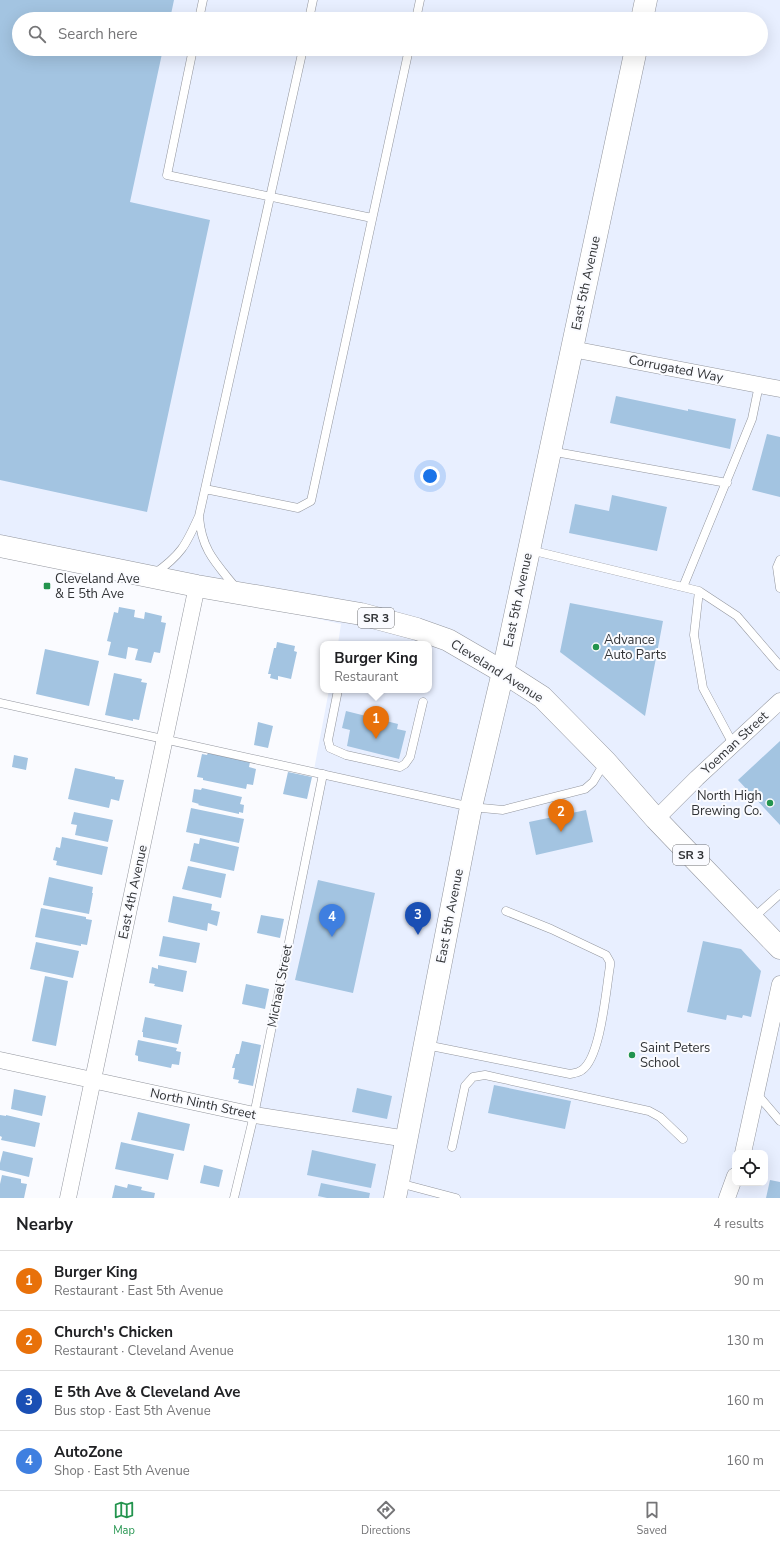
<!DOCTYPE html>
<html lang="en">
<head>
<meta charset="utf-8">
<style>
	body { margin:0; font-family:"Nunito Sans",sans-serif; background:#f6f6f6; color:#202124 }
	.controls { position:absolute; right:12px; bottom:12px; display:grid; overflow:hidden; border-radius:8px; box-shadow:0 4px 16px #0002 }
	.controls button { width:36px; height:36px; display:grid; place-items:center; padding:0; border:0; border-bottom:1px solid #e0e0e0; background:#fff; color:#202124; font:20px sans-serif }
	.you { position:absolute; left:430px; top:476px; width:14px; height:14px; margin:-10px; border:3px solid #fff; border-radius:50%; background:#1a73e8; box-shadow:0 0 0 6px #1a73e833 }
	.badge { display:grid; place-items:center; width:26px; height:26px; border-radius:50%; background:#23944e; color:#fff; font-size:13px; font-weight:700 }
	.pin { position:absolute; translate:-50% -33px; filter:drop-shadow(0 1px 2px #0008) }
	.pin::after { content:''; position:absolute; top:21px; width:14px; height:12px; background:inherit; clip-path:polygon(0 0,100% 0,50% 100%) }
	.popup { position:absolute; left:320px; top:641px; width:112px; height:52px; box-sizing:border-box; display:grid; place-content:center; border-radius:8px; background:#fff; filter:drop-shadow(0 1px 3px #0005); font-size:13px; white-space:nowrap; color:#757577 }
	.popup b { font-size:15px; color:#202124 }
	.popup::after { content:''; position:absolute; left:50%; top:100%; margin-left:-8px; border:8px solid transparent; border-top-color:#fff }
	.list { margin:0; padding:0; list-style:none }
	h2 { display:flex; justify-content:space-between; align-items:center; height:52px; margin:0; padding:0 16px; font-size:17px }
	h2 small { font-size:13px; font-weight:400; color:#757577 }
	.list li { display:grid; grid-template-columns:26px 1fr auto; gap:12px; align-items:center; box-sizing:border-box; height:60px; padding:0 16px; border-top:1px solid #e0e0e0 }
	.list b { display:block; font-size:15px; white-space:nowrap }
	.list p { margin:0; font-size:13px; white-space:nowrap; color:#757577 }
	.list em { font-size:13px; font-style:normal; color:#757577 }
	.icon { flex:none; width:22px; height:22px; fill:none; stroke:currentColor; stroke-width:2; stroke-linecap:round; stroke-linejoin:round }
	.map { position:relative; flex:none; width:780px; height:1198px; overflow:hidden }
	.search { position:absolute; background:#fff; box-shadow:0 4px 16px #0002; left:12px; right:12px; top:12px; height:44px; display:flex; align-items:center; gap:10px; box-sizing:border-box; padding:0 14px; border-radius:22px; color:#757577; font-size:15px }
	.sheet { height:292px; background:#fff }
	nav { display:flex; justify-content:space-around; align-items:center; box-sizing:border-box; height:56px; border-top:1px solid #e0e0e0; background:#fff; font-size:11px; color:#757577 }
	nav a { display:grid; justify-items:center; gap:2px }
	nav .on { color:#23944e }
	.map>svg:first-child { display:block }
</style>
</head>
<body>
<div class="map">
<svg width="780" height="1198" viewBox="0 0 780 1198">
	<rect width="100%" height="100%" fill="#fafbff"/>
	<!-- built -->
	<path fill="#e8efff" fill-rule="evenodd" d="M 0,0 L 780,0 L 780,1198 L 236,1198 L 326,777 L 313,775 L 329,690 L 429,690 L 429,644 L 338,644 L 341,624 L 0,548 ZM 19,19 L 761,19 L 761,49 L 19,49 ZM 735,1153 L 765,1153 L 765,1183 L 735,1183 Z"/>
	<!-- building -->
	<path fill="#a3c4e1" d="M 0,0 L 174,0 L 170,19 L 19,19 L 19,49 L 163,49 L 130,202 L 210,220 L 147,512 L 0,480 Z
		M 616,396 L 688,411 L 688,409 L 736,419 L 730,449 L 610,423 Z
		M 767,434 L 780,437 L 780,497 L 752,490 Z
		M 612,495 L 667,507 L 657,551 L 569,533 L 575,504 L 609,511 Z
		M 570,603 L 663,621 L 645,716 L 560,652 Z
		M 119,607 L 135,610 L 134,617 L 144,619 L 145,612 L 162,616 L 161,622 L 166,623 L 160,653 L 154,652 L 151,663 L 135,660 L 138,649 L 128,647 L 126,659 L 108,655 L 111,642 L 107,641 L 114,612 L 118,613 Z
		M 277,642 L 295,646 L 294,651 L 297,652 L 291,679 L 278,676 L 278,680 L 270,678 L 271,674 L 268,674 L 274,648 L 276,648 Z
		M 45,649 L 99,661 L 89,706 L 36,694 Z
		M 114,673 L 142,679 L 141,682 L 147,683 L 139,720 L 133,719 L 133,721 L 105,715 Z
		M 346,711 L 398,724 L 397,729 L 406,731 L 399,759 L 347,746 L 350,730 L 342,728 Z
		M 258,722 L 273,726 L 268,748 L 254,745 Z
		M 780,741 L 780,825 L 738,780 Z
		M 208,753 L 250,762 L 249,767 L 256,769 L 253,785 L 247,784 L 246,789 L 203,780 L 203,778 L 197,777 L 202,754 L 207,755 Z
		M 14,755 L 28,758 L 26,770 L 12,767 Z
		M 75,768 L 115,777 L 115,779 L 124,780 L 119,801 L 111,799 L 109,808 L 68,799 Z
		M 288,772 L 312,777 L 307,799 L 283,794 Z
		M 202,788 L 242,797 L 240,804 L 244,805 L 243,813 L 239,812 L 239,814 L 198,805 L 199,804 L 192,802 L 194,789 L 201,790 Z
		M 191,808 L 244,819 L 239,843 L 186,832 Z
		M 586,810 L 593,842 L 536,855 L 529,822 Z
		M 74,812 L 113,820 L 108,842 L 75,835 L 77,825 L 71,824 Z
		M 62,837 L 108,847 L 102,875 L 56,865 L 57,861 L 53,860 L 56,847 L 60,848 Z
		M 200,838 L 239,847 L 234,871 L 190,861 L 194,843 L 199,844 Z
		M 188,866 L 226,874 L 221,898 L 182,889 Z
		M 49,877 L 93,887 L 92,893 L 93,893 L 89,914 L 43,905 Z
		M 318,880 L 375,893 L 353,993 L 295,980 Z
		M 173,896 L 212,904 L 211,910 L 220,912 L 217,926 L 208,923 L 207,931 L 168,922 Z
		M 41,908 L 86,917 L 86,919 L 92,920 L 87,945 L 81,944 L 81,946 L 35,937 Z
		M 261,915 L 284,919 L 280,938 L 257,933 Z
		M 163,936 L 200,943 L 196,963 L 159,956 Z
		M 703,941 L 741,949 L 761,971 L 751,1017 L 743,1015 L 742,1018 L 727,1015 L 726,1020 L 687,1012 Z
		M 36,942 L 79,951 L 73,978 L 30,969 Z
		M 158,965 L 187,971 L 183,992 L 154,986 L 155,984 L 149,983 L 152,967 L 158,969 Z
		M 45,976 L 68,981 L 56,1046 L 32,1041 Z
		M 246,984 L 269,989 L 265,1009 L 242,1004 Z
		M 145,1017 L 182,1025 L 178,1044 L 143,1037 L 143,1032 L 142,1032 Z
		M 138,1040 L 177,1048 L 176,1051 L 181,1052 L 179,1065 L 172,1064 L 171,1068 L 138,1061 L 138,1056 L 135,1055 Z
		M 242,1041 L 261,1045 L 253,1086 L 238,1083 L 239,1080 L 233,1079 L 235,1068 L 232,1068 L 236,1054 L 239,1054 Z
		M 494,1085 L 571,1101 L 565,1129 L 488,1113 Z
		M 357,1088 L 392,1096 L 387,1119 L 352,1112 Z
		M 14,1089 L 46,1096 L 42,1116 L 11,1109 Z
		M 138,1112 L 190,1124 L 184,1151 L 131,1140 Z
		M 0,1115 L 6,1116 L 6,1115 L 40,1123 L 35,1147 L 1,1140 L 2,1137 L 0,1136 Z
		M 121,1142 L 174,1154 L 168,1180 L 115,1169 Z
		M 312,1150 L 376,1164 L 371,1188 L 307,1175 Z
		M 3,1151 L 33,1158 L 29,1177 L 0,1170 L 0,1163 Z
		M 204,1165 L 223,1170 L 219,1187 L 200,1183 Z
		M 2,1175 L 21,1179 L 21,1183 L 27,1184 L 24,1198 L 0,1198 L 0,1184 Z
		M 770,1180 L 780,1182 L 780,1198 L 766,1198 Z
		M 321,1183 L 370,1193 L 369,1198 L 327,1198 L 318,1196 Z
		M 128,1184 L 142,1187 L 141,1190 L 155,1193 L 154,1198 L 112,1198 L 115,1185 L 127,1188 Z"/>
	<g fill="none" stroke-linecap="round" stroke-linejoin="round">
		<defs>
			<path id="lane" d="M 199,19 L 203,0
				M 309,19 L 313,0
				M 416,19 L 420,0
				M 193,49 L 167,175 L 372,218
				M 550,451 L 727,483
				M 205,489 L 298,508 L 311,501 L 409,49
				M 199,517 C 202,551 216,563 236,588
				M 530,550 L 699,591 L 737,616 L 780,666
				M 780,560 L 777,567 L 780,588
				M 154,574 C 181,555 186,545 199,516 L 303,49
				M 683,587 L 752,419 L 759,385
				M 699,591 L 694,635 L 703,688 L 733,744
				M 338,690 L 328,740 L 330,748 L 346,755 L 400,767 L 405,764 L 410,757 L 423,702
				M 0,703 L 471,807 L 503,810 L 585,789 L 593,782 L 605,762
				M 752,919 L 780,894
				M 426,1045 L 570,1074 C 575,1073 578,1073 582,1070 C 601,1057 606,989 610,966 L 610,962 L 606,955 L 551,929 L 506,911
				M 757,1094 L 780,1121
				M 452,1147 L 465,1086 L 473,1077 L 485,1075 L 649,1111 L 660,1117 L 683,1139
				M 399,1183 L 456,1198
				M 234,1198 L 254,1115 L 323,774"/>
			<path id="street" d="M 572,349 L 780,389
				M 656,819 L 697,778 L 780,701
				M 0,1060 L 254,1115 L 407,1139
				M 743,1153 L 780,984
				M 68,1198 L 197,586
				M 727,1198 L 735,1176"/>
			<path id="secondary" d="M 642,19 L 646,0
				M 395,1198 L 471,807 L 503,672 L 636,49"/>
			<path id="primary" d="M 0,546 L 197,586 L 361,614 L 417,629 L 448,640 L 503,672 L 542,697 L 606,762 L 656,819 L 780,948"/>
		</defs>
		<!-- lane casing -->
		<use href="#lane" stroke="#93969e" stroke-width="9"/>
		<!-- street casing -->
		<use href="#street" stroke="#93969e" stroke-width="17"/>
		<!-- secondary casing -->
		<use href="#secondary" stroke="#93969e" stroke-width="23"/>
		<!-- primary casing -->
		<use href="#primary" stroke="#93969e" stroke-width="23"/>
		<!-- lane -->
		<use href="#lane" stroke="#fff" stroke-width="8"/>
		<!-- street -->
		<use href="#street" stroke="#fff" stroke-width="16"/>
		<!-- secondary -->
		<use href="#secondary" stroke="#fff" stroke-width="22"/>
		<!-- primary -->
		<use href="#primary" stroke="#fff" stroke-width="22"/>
	</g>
	<!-- markers -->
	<g fill="#23944e" stroke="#fafbff" stroke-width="1.5">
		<rect x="43" y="582" width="8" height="8" rx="2"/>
		<circle cx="596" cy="647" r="4"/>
		<circle cx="770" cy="803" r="4"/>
		<circle cx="632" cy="1055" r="4"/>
	</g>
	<g text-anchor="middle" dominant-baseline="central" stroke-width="4" stroke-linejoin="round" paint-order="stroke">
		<!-- shield labels -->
		<g fill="#fafbff" stroke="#6d6f72" stroke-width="1">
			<rect x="358" y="608" width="36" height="20" rx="3"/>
			<rect x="673" y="845" width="36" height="20" rx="3"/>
		</g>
		<g font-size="12" font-weight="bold" fill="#313336">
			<text x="376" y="618">SR 3</text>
			<text x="691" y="855">SR 3</text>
		</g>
		<!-- street labels -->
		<g font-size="13" fill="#313336" stroke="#fafbff">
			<text transform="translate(586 283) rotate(-78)">East 5th Avenue</text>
			<text transform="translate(676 369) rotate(11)">Corrugated Way</text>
			<text transform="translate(518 600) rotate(-78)">East 5th Avenue</text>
			<text transform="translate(497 671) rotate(32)">Cleveland Avenue</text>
			<text transform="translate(735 743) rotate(-43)">Yoeman Street</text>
			<text transform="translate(133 892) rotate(-78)">East 4th Avenue</text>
			<text transform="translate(450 916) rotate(-79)">East 5th Avenue</text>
			<text transform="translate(280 986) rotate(-79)">Michael Street</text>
			<text transform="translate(203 1104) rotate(12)">North Ninth Street</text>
		</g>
		<!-- poi labels -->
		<g font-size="13" fill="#313336" stroke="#fafbff" text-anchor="start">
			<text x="55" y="579">Cleveland Ave<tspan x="55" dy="15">&amp; E 5th Ave</tspan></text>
			<text x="604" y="640">Advance<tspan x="604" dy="15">Auto Parts</tspan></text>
			<text x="762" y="796" text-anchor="end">North High<tspan x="762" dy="15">Brewing Co.</tspan></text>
			<text x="640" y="1048">Saint Peters<tspan x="640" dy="15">School</tspan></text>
		</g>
	</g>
</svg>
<div class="controls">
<button><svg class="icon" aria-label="locate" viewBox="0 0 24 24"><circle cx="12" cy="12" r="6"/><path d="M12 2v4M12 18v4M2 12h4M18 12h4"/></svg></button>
</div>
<div class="you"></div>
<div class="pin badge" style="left:376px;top:739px;background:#e8710a">1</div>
<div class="popup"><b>Burger King</b>Restaurant</div>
<div class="pin badge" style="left:561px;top:832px;background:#e8710a">2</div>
<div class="pin badge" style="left:418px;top:935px;background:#1a4fb4">3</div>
<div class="pin badge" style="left:332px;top:937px;background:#3f7fe0">4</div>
<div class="search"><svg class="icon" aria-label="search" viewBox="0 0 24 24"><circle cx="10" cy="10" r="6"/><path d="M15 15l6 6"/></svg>Search here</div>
</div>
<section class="sheet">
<h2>Nearby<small>4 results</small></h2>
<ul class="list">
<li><span class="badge" style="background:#e8710a">1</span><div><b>Burger King</b><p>Restaurant · East 5th Avenue</p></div><em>90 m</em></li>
<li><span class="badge" style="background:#e8710a">2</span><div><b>Church's Chicken</b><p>Restaurant · Cleveland Avenue</p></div><em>130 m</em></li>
<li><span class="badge" style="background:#1a4fb4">3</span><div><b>E 5th Ave &amp; Cleveland Ave</b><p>Bus stop · East 5th Avenue</p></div><em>160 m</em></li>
<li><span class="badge" style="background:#3f7fe0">4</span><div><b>AutoZone</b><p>Shop · East 5th Avenue</p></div><em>160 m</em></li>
</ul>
</section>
<nav>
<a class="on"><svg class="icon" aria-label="map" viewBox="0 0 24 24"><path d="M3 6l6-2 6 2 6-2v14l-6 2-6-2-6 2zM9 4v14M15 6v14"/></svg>Map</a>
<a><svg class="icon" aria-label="directions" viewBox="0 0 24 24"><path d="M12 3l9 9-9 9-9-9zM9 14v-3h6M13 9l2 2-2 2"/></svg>Directions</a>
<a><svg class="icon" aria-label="saved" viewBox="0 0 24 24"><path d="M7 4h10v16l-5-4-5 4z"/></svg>Saved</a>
</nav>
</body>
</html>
